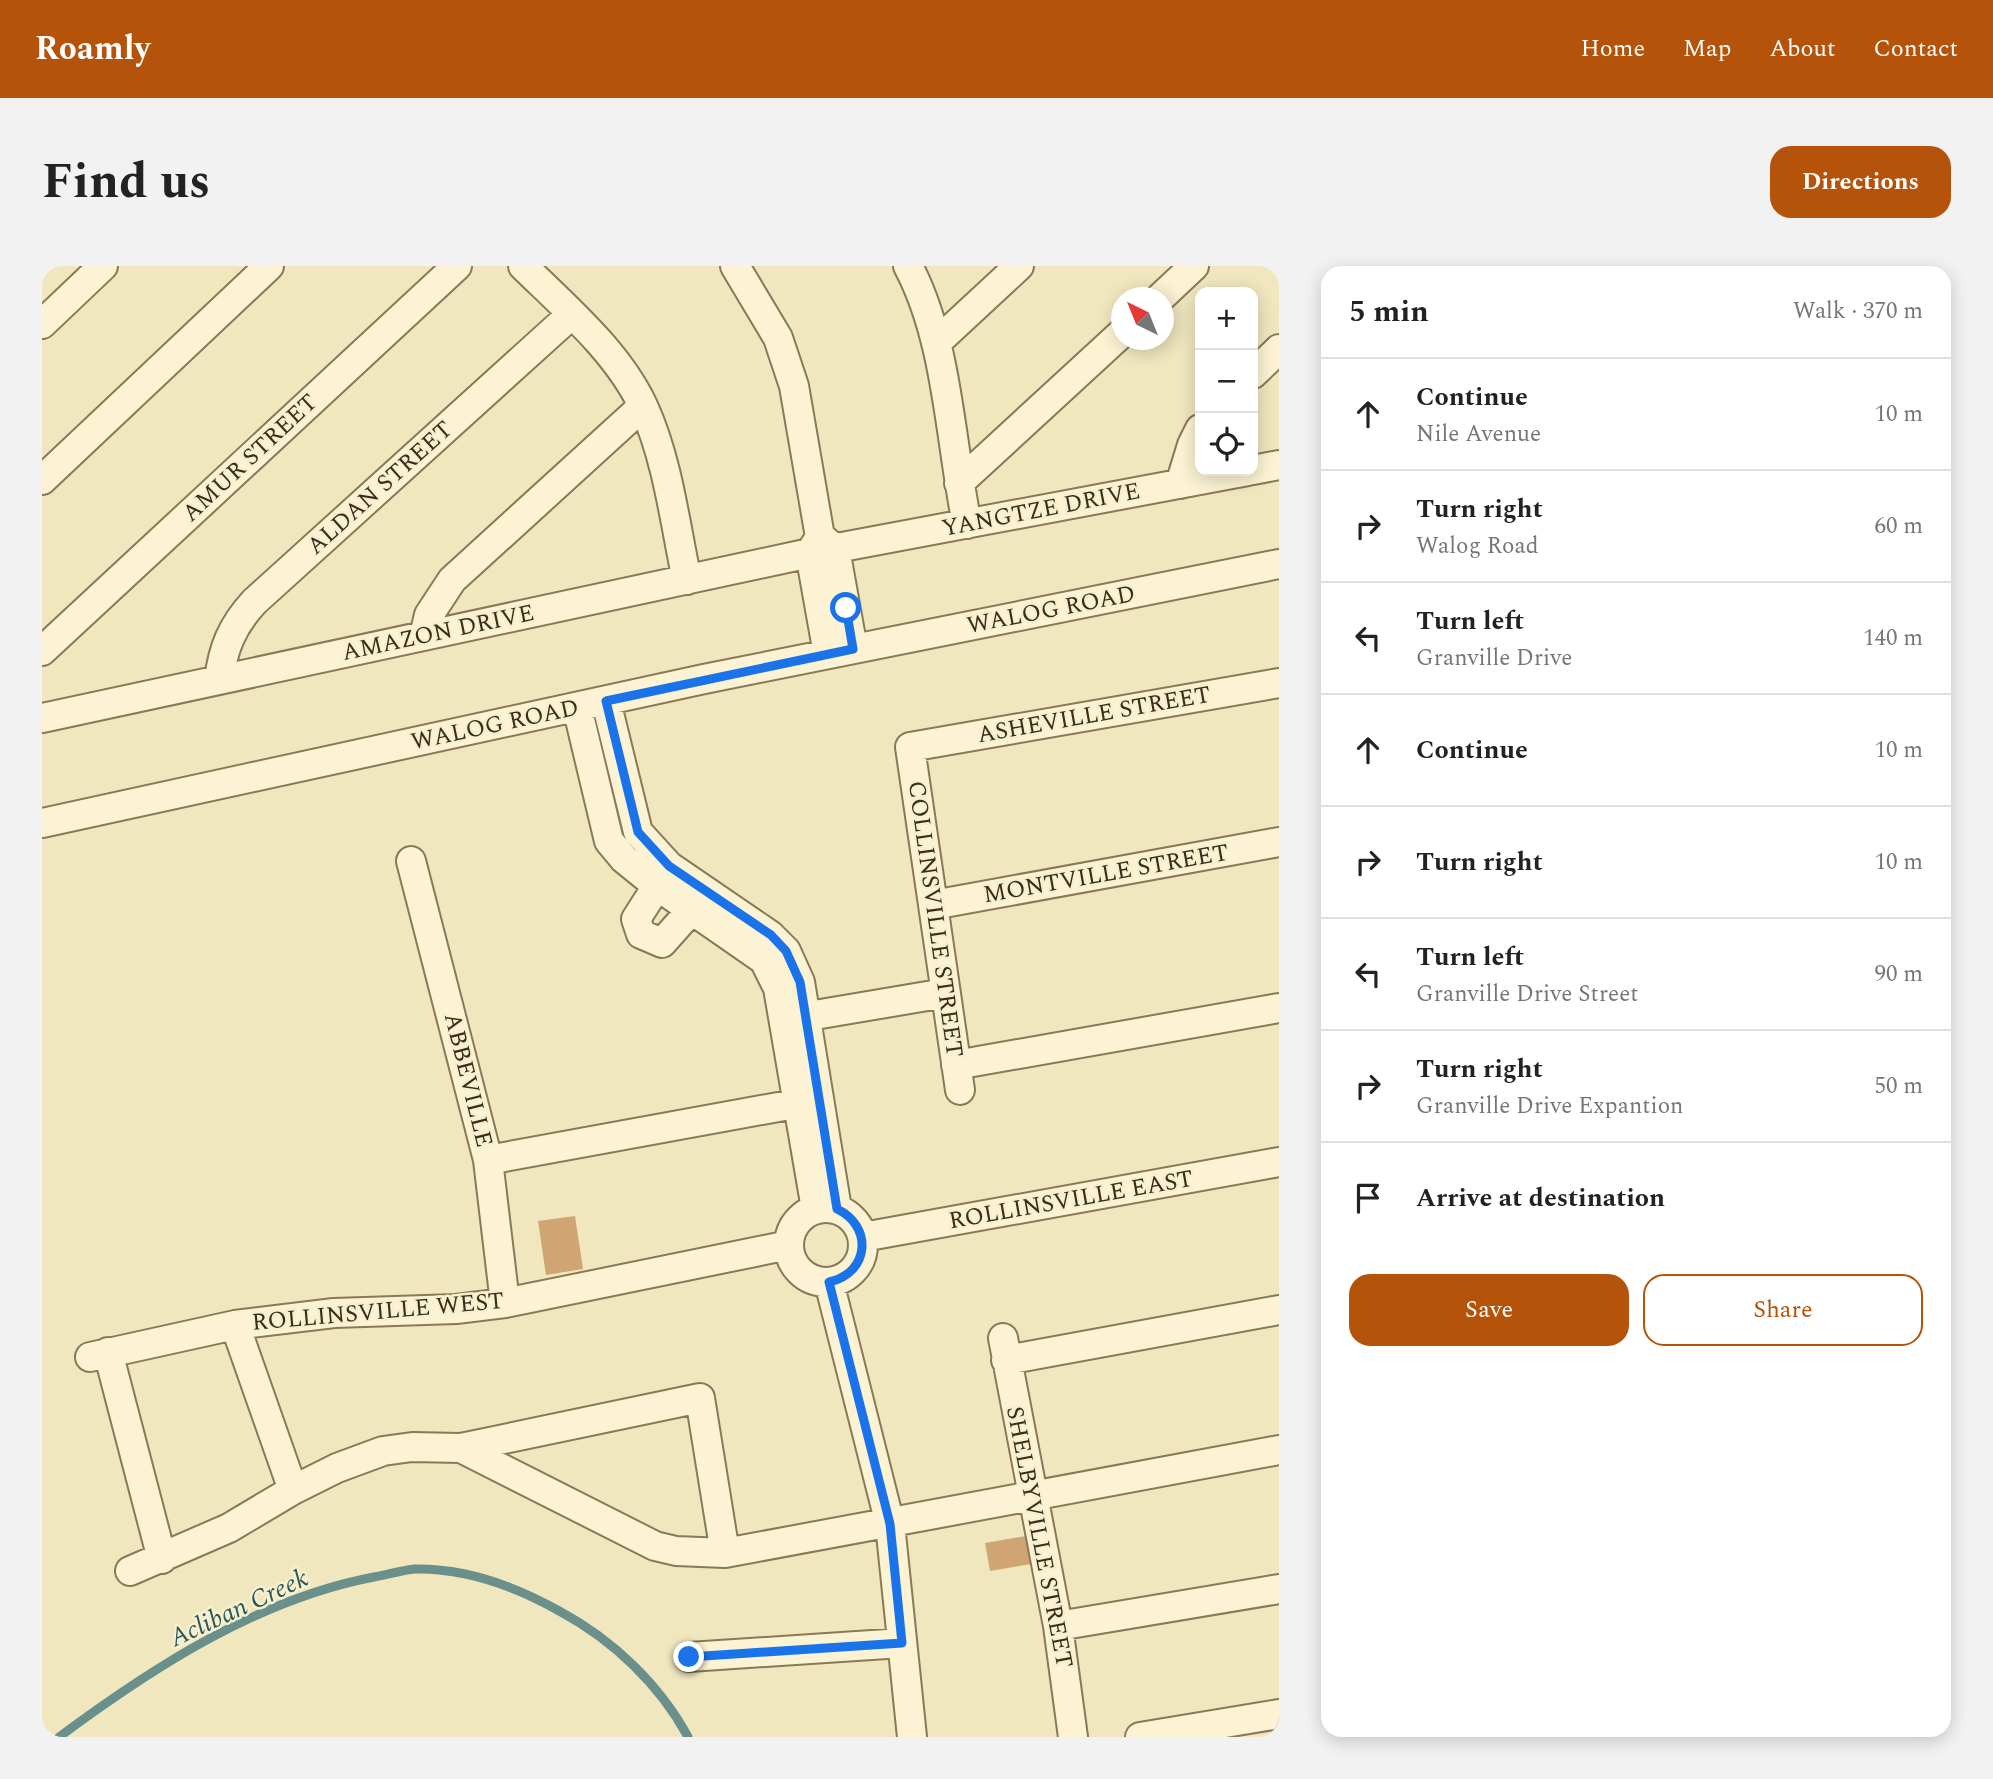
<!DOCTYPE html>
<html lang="en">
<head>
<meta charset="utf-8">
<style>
	body { margin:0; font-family:Spectral,serif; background:#f2f2f2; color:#222 }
	.controls { position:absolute; right:21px; top:21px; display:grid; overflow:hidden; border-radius:14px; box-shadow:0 4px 18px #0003 }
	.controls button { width:63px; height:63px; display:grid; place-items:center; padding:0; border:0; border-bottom:2px solid #e0e0e0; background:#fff; color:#222; font:35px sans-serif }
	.compass { position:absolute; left:1069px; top:21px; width:63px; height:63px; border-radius:50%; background:#fff; box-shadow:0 4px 18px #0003; rotate:317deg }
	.stop { position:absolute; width:21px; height:21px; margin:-16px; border:5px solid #1a73e8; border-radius:50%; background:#fff }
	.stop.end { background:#1a73e8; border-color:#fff; box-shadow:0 2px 7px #0008 }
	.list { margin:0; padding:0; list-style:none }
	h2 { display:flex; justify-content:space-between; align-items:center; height:91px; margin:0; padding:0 28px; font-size:30px }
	h2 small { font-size:23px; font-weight:400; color:#767676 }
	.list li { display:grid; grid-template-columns:46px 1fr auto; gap:21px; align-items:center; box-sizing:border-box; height:112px; padding:0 28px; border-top:2px solid #e0e0e0 }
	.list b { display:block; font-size:26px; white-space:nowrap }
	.list p { margin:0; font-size:23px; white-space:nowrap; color:#767676 }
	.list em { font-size:23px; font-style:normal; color:#767676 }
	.actions { display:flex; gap:14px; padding:21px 28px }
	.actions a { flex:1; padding:16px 0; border:2px solid #b45309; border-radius:21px; text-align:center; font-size:24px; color:#b45309 }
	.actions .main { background:#b45309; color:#fff }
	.icon { flex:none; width:38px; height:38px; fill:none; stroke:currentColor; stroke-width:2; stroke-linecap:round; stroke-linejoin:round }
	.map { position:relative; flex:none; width:1237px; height:1471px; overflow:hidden; border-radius:21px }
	header { display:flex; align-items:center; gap:42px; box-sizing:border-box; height:98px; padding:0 35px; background:#b45309; color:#fff }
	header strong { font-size:33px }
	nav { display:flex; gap:38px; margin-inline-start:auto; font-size:24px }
	.intro { display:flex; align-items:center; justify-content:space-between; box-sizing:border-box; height:168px; padding:0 42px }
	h1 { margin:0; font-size:49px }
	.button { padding:18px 32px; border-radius:21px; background:#b45309; color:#fff; font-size:24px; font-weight:700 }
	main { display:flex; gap:42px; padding:0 42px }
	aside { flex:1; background:#fff; border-radius:21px; box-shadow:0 4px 18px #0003 }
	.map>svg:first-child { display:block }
</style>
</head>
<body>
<header>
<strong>Roamly</strong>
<nav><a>Home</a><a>Map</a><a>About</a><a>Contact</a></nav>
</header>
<div class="intro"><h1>Find us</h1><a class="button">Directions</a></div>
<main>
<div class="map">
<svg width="1237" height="1471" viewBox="0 0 1237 1471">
	<rect width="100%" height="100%" fill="#f0e7bf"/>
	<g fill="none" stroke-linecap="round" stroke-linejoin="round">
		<!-- stream -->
		<path stroke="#69908b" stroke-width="9" d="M 17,1471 C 110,1402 216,1333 332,1311 C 345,1309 360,1304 373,1303 C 425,1302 475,1321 519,1346 C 571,1374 618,1419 646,1471"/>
	</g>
	<!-- building -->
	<path fill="#d1a473" d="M 533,950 L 541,1003 L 504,1009 L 496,955 Z
		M 984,1270 L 989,1298 L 948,1305 L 943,1277 Z"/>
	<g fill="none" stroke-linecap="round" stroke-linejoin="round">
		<defs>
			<path id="minor" d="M 481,0 C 524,42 577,87 602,142 C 626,195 633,258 645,314
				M 693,0 L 736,72 L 752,120 L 778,271 L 768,287 L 786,388
				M 866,0 C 906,75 908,175 925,258
				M 1118,32 L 1152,0
				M 0,58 L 61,0
				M 894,77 L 977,0
				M 1211,108 L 1237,83
				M 1211,204 L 1237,199
				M 0,214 L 227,0
				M 917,217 L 1080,67
				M 1138,218 L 1150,179 L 1158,163
				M 780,272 L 793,283 L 811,383
				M 382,370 L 387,349 L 410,314 L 601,140
				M 0,385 L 415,0
				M 177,414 C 181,382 190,360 212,336 L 530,48
				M 564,435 L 596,566 L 627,600 L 728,669 L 744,685 L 758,716 L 795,943
				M 535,441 L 567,575 L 582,593 L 614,619 L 722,694 L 736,722 L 774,943
				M 0,452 L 768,287 L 1206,205
				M 0,557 L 662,413 L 1237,298
				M 369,595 L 446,894 L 463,1037
				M 624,606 L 594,653 L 599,668 L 620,677 L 661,631
				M 891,639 L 1237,576
				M 749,753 L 903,727
				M 914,799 L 1237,742
				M 918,824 L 868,481 L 1237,417
				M 446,894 L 758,837
				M747 979a37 37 0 1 1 74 0a37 37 0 1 1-74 0Z
				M 821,971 L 1237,896
				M 787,1016 L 848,1258 L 870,1471
				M 193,1059 L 251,1224
				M 961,1072 L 1016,1360 L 1031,1471
				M 66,1086 L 120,1293
				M 48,1091 L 193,1059 L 292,1047 L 414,1043 L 463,1037 L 747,979
				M 964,1094 L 1237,1044
				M 419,1182 L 613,1280 L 634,1285 L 683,1287 L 1237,1184
				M 88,1305 L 187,1262 L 251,1224 L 295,1202 L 341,1185 L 370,1181 L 419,1182 L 658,1132 L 683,1287
				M 1016,1360 L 1237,1323
				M 647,1391 L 860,1377
				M 1098,1471 L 1237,1448"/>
		</defs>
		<!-- minor casing -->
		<use href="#minor" stroke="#8a7856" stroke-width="32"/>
		<!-- minor -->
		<use href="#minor" stroke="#fbf3d3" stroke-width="28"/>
	</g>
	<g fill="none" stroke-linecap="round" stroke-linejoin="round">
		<!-- route -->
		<path stroke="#1a73e8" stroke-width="9" d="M 647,1391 L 860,1377 L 848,1258 L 787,1016 C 828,1007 831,960 795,943 L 758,716 L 744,685 L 729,669 L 627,600 L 596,566 L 564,435 L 811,383 L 804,342"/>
	</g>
	<g text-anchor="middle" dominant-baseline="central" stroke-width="5" stroke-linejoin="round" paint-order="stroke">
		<!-- street labels -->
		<g font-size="24" fill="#392d1c" stroke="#f7f0cf">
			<text transform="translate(208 192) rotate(-43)">AMUR STREET</text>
			<text transform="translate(338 222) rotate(-42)">ALDAN STREET</text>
			<text transform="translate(999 244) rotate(-11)">YANGTZE DRIVE</text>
			<text transform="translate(1009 344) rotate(-11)">WALOG ROAD</text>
			<text transform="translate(396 367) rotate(-12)">AMAZON DRIVE</text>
			<text transform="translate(1052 449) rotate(-10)">ASHEVILLE STREET</text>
			<text transform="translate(453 459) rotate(-12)">WALOG ROAD</text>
			<text transform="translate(1064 608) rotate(-10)">MONTVILLE STREET</text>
			<text transform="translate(893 653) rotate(82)">COLLINSVILLE STREET</text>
			<text transform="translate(426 814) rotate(76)">ABBEVILLE</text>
			<text transform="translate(1029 934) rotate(-10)">ROLLINSVILLE EAST</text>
			<text transform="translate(336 1046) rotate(-5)">ROLLINSVILLE WEST</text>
			<text transform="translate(997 1271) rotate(79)">SHELBYVILLE STREET</text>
		</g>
		<!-- water labels -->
		<g font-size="26" font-style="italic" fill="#2a575a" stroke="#f7f0cf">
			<text transform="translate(197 1342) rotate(-25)">Acliban Creek</text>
		</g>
	</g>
</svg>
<div class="controls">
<button>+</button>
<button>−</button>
<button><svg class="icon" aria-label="locate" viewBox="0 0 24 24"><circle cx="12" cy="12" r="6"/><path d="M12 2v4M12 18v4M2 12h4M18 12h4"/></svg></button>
</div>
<svg class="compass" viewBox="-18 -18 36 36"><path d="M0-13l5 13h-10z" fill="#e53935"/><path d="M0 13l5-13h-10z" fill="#767676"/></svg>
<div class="stop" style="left:804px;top:342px"></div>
<div class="stop end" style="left:647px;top:1391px"></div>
</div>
<aside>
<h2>5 min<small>Walk · 370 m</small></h2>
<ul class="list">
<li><svg class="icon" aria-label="ahead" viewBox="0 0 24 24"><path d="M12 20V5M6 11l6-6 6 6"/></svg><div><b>Continue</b><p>Nile Avenue</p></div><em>10 m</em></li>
<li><svg class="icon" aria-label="right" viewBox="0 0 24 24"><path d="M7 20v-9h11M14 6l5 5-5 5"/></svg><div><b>Turn right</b><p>Walog Road</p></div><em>60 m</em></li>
<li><svg class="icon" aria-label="left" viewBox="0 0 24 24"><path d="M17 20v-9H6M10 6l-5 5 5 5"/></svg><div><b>Turn left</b><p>Granville Drive</p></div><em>140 m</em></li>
<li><svg class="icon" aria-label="ahead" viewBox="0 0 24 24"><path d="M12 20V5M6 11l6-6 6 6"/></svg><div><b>Continue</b></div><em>10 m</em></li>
<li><svg class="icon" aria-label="right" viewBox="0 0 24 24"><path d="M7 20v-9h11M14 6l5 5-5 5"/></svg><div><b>Turn right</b></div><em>10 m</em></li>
<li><svg class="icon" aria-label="left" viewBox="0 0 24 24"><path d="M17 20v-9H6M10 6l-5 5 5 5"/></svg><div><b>Turn left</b><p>Granville Drive Street</p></div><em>90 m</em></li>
<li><svg class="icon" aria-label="right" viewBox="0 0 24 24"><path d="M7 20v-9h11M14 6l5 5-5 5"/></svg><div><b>Turn right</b><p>Granville Drive Expantion</p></div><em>50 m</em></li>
<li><svg class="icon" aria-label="arrive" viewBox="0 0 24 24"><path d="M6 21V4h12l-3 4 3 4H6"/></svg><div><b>Arrive at destination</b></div></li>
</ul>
<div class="actions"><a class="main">Save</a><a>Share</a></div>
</aside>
</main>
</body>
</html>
